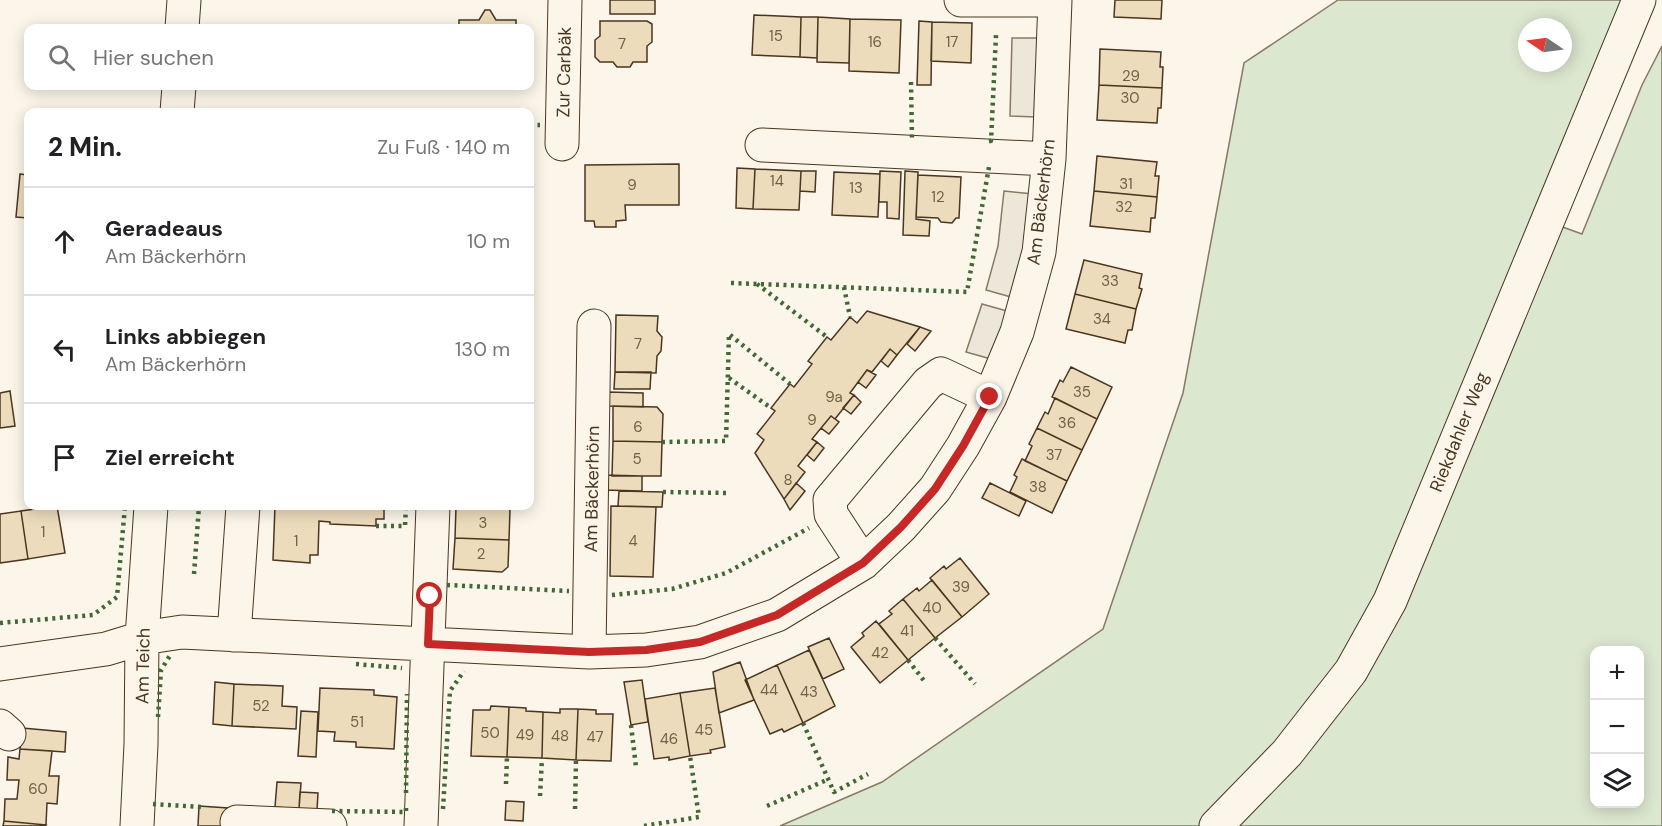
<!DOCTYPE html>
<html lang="de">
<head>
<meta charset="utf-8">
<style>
	body { margin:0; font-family:"DM Sans",sans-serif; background:#f6f6f6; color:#202124 }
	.controls { position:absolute; right:18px; bottom:18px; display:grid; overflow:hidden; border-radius:12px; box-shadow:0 3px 15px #0003 }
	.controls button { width:54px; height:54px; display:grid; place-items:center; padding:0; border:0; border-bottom:2px solid #e0e0e0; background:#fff; color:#202124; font:30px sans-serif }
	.compass { position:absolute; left:1518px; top:18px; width:54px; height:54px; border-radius:50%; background:#fff; box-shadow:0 3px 15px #0003; rotate:283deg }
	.stop { position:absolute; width:18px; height:18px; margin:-14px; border:4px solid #c62828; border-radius:50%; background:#fff }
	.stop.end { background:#c62828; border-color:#fff; box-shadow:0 2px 6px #0008 }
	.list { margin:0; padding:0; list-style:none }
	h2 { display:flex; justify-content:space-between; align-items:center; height:78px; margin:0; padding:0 24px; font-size:26px }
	h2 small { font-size:20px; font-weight:400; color:#757577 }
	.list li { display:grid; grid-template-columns:39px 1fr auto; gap:18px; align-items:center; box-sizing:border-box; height:108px; padding:0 24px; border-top:2px solid #e0e0e0 }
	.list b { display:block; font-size:22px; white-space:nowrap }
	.list p { margin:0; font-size:20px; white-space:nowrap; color:#757577 }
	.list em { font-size:20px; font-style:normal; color:#757577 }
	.icon { flex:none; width:33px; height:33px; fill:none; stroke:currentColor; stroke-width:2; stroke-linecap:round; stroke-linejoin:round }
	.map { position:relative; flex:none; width:1662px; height:826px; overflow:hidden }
	.search { position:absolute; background:#fff; box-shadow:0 3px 15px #0003; left:24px; top:24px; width:510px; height:66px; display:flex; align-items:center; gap:15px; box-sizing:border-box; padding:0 21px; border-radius:12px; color:#757577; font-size:22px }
	.panel { position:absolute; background:#fff; box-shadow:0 3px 15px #0003; left:24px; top:108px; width:510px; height:402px; border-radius:12px }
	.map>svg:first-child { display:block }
</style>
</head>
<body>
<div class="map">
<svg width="1662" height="826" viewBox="0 0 1662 826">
	<rect width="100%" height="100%" fill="#fbf6e9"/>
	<!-- green -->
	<path fill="#dce7d0" stroke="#887966" stroke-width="1.5" fill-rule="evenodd" d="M 1338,0 L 1639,0 L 1557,225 L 1582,234 L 1642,85 L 1662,46 L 1662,826 L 780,826 L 882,782 L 1103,629 L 1183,393 L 1244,63 ZM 1527,27 L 1563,27 L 1563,63 L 1527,63 ZM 1594,650 L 1640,650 L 1640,804 L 1594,804 Z"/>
	<!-- parking -->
	<path fill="#ede7d9" stroke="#887966" stroke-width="1.5" d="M 1012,38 L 1040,38 L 1037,117 L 1010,116 Z
		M 1004,191 L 1033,194 L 1029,226 L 1011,297 L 986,290 L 998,246 Z
		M 982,304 L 1007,311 L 991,359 L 966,352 Z"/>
	<!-- building -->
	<path fill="#ecdcbc" stroke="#4a3520" stroke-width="1.5" d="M 610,0 L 655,0 L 655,14 L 610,14 Z
		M 1115,0 L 1162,0 L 1161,19 L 1114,17 Z
		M 485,10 L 490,10 L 496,20 L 516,20 L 516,28 L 459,28 L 459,20 L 479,20 Z
		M 754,15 L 801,17 L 800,57 L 752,55 Z
		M 801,17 L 818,17 L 817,58 L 800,57 Z
		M 818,17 L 850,19 L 849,63 L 817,62 Z
		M 850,19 L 901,20 L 899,73 L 849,71 Z
		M 600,21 L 647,21 L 652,24 L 652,42 L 647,46 L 647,62 L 633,62 L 630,67 L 617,67 L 613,62 L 600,62 L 595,57 L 595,40 L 600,36 Z
		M 919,21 L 932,22 L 931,85 L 917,85 Z
		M 932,22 L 972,23 L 971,63 L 931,61 Z
		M 1100,49 L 1161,52 L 1160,67 L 1163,67 L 1162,88 L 1099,85 Z
		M 1099,85 L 1162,88 L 1161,108 L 1158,108 L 1157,123 L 1097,120 Z
		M 1097,156 L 1157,162 L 1155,176 L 1159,176 L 1157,197 L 1094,191 Z
		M 679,164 L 679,205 L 625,205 L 626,220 L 616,221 L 616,227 L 595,227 L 594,221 L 585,221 L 585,165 Z
		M 737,168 L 755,169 L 753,209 L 736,208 Z
		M 755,169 L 801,171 L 799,210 L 753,209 Z
		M 801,171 L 816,171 L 815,192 L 800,191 Z
		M 880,171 L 901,172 L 899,219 L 887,218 L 887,202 L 879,202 Z
		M 905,171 L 918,172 L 916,219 L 930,221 L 929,236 L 903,235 Z
		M 834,172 L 880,174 L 878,217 L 832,215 Z
		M 20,174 L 28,175 L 28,218 L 16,217 Z
		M 918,175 L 961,177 L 959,218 L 956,218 L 952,223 L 941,222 L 938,218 L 916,217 Z
		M 1094,191 L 1157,197 L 1155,218 L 1151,218 L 1150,232 L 1090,226 Z
		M 1084,260 L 1142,274 L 1139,288 L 1142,289 L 1136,309 L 1075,294 Z
		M 1075,294 L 1136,309 L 1132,330 L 1128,330 L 1125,343 L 1066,329 Z
		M 867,311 L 920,327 L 897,355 L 890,349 L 872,372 L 867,370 L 850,393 L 854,395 L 835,419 L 831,416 L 812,439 L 817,442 L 798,466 L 805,472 L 784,499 L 755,453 L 764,440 L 757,434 L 775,411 L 771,408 L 790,384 L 794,387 L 812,364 L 808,361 L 827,337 L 831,340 L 850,317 L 857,323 Z
		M 616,315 L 658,316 L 657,331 L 662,337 L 661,351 L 657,356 L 656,373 L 615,372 Z
		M 920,327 L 931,331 L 915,351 L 907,344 Z
		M 890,349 L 897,355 L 888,367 L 881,361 Z
		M 1071,367 L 1112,387 L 1097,419 L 1052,397 L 1060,380 L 1063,382 Z
		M 867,370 L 876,375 L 866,388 L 858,382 Z
		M 615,372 L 651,372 L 650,389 L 614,389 Z
		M 10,391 L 15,426 L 0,428 L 0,393 Z
		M 608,392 L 643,393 L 643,407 L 607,406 Z
		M 854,395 L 861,402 L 851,414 L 843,408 Z
		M 1055,398 L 1097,419 L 1082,450 L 1037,428 L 1045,412 L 1048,414 Z
		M 613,406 L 657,407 L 663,414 L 662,442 L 613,441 Z
		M 831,416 L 839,422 L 829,434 L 821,428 Z
		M 1037,428 L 1082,450 L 1067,481 L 1025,461 L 1032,446 L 1029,444 Z
		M 613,441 L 662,442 L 661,476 L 612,476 Z
		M 817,442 L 824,448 L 814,461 L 807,455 Z
		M 1022,459 L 1067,481 L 1052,513 L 1010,492 L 1017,477 L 1014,475 Z
		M 603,475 L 642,476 L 642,491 L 602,490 Z
		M 796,483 L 805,491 L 790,510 L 784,499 Z
		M 990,483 L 1026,501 L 1019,516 L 982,498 Z
		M 619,491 L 663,492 L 662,507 L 618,506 Z
		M 57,506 L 65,553 L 28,559 L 21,511 Z
		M 275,506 L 384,506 L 384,519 L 376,519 L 376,526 L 330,524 L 330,522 L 319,521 L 318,555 L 310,555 L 310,563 L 273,560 Z
		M 455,506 L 495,506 L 495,508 Z
		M 611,506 L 656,507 L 653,577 L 610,576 Z
		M 456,507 L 510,509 L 509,540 L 455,538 Z
		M 21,511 L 28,559 L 0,563 L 0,514 Z
		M 455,538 L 509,540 L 508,567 L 502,572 L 453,569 Z
		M 960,558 L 989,594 L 962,617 L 930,578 L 944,566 L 946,569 Z
		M 932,580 L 962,617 L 935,638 L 903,599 L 917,588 L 919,591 Z
		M 903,599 L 935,638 L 908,660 L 879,624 L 892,614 L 889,611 Z
		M 876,621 L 908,660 L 880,683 L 851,647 L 864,636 L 862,633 Z
		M 829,638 L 844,669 L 823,679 L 808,647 Z
		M 809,650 L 835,706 L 803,723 L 777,665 Z
		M 740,662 L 754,700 L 719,713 L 713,672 Z
		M 777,665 L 803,723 L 784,732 L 782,729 L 770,734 L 745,680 Z
		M 642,680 L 648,722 L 631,725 L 624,682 Z
		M 215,682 L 234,684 L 232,726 L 213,724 Z
		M 234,684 L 283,686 L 282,706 L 297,707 L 296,729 L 232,726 Z
		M 320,688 L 374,690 L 374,695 L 397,697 L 394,749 L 356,747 L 356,742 L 334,741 L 335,732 L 318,731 Z
		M 715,688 L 725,747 L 710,750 L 711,753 L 690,756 L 680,693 Z
		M 680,693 L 690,756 L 669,760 L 669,757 L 654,759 L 645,699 Z
		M 491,706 L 509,707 L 507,757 L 471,756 L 473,710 L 490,710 Z
		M 509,707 L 526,708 L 526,711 L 543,712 L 542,758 L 507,757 Z
		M 560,709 L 578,709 L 576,760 L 542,758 L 543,712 L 560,713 Z
		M 578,709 L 596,710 L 596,714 L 613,714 L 611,761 L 576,760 Z
		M 301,711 L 318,712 L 316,757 L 298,756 Z
		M 22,728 L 66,732 L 65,752 L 20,749 Z
		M 20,749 L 52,751 L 49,776 L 59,776 L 57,804 L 47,803 L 46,825 L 4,821 L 5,799 L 17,799 L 19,780 L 7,780 L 8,757 L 19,759 Z
		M 277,782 L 301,783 L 299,809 L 275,807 Z
		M 300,792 L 318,793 L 317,810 L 299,809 Z
		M 506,801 L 524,802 L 523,821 L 505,820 Z
		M 199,806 L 228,808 L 227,826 L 198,826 Z
		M 4,821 L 46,825 L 45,826 L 3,826 Z"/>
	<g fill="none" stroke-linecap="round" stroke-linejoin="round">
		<defs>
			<path id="minor" d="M 961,0 L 1043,0
				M 182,28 L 184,0
				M 177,112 L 179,86
				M 562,144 L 565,0
				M 762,145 L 1049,159
				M 863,563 L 831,514 L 830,500 L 928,383 L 941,374 L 990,397
				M 234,635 L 243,506
				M 589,652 L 594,326
				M 0,664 L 106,649 L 142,638 L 182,632 L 589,652 L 646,650 L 700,642 L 777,615 L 863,563 L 901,527 L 935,489 L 963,446 L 990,397 L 1017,332 L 1039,252 L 1049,159 L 1055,0
				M 0,726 L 9,734
				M 237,822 L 330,826
				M 137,826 L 141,744 L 142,638 L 151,506
				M 421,826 L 433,506
				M 1216,826 L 1287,753 L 1351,671 L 1390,601 L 1639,0"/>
		</defs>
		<!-- minor casing -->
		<use href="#minor" stroke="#4a3520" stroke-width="35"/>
		<!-- minor -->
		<use href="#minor" stroke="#fbf6e9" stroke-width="33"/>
		<!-- hedge -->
		<path stroke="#436837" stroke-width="4.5" stroke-dasharray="3 4.5" stroke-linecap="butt" d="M 911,82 L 912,139
			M 530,125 L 540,125
			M 989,141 L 991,141 L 996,35
			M 731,283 L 967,292 L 989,167
			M 757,284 L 827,337
			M 844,287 L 850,317
			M 729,378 L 771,408
			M 662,442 L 726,441 L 729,334 L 790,384
			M 663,492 L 727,493
			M 376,526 L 405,526 L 406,506
			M 194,574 L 199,506
			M 447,585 L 569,591
			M 612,595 L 672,589 L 726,573 L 809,528
			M 0,623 L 93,615 L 117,597 L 125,506
			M 935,638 L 975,684
			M 908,660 L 925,682
			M 356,664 L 402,668
			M 158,717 L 161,670 L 171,654
			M 803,723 L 834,792 L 868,774
			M 631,725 L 636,767
			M 506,784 L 507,757
			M 406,793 L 407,694
			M 540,796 L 542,758
			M 153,804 L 201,807
			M 767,806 L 829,779
			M 443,809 L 450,691 L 464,671
			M 575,809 L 576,760
			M 332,811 L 406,812 L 406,808
			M 644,826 L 699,817 L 690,756"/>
	</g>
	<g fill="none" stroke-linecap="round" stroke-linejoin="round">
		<!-- route -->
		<path stroke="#c62828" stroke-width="8" d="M 430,596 L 428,644 L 589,652 L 646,650 L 700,642 L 777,615 L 863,563 L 901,527 L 935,489 L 963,446 L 990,397"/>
	</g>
	<g text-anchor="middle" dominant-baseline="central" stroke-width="4.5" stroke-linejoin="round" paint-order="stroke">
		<!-- number labels -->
		<g font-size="15" fill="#725f47">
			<text x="776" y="36">15</text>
			<text x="875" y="42">16</text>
			<text x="952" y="42">17</text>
			<text x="622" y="44">7</text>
			<text x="1131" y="76">29</text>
			<text x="1130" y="98">30</text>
			<text x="777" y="181">14</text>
			<text x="1126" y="184">31</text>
			<text x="632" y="185">9</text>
			<text x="856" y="188">13</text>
			<text x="938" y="197">12</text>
			<text x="1124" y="207">32</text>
			<text x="1110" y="281">33</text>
			<text x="1102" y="319">34</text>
			<text x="638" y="344">7</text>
			<text x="1082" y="392">35</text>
			<text x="834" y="397">9a</text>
			<text x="812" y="420">9</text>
			<text x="1067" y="423">36</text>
			<text x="638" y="427">6</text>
			<text x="1054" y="455">37</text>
			<text x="637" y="459">5</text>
			<text x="788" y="480">8</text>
			<text x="1038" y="487">38</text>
			<text x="483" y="523">3</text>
			<text x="43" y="532">1</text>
			<text x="296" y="541">1</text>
			<text x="633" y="541">4</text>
			<text x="481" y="554">2</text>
			<text x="961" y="587">39</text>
			<text x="932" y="608">40</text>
			<text x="907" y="631">41</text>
			<text x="880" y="653">42</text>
			<text x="769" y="690">44</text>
			<text x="809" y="692">43</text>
			<text x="261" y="706">52</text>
			<text x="357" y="722">51</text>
			<text x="704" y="730">45</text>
			<text x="490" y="733">50</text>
			<text x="525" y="735">49</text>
			<text x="560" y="736">48</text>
			<text x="595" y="737">47</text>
			<text x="669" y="739">46</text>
			<text x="38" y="789">60</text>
		</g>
		<!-- street labels -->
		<g font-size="18" fill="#4a3520" stroke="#fbf6e9">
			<text transform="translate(564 72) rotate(-89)">Zur Carbäk</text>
			<text transform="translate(1041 202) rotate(-83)">Am Bäckerhörn</text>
			<text transform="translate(1459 432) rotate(-68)">Riekdahler Weg</text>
			<text transform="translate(592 489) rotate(-89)">Am Bäckerhörn</text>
			<text transform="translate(143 666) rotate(-89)">Am Teich</text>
		</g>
	</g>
</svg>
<div class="controls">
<button>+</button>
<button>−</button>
<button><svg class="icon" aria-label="layers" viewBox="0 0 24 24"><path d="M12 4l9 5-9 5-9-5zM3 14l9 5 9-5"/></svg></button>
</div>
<svg class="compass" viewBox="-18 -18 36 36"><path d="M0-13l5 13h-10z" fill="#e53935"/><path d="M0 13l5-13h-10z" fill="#757577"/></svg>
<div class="stop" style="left:430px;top:596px"></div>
<div class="stop end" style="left:990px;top:397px"></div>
<div class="search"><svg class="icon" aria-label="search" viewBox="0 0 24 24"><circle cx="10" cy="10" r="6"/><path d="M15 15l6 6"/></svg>Hier suchen</div>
<section class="panel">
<h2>2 Min.<small>Zu Fuß · 140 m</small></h2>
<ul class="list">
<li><svg class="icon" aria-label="ahead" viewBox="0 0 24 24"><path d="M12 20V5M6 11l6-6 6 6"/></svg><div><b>Geradeaus</b><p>Am Bäckerhörn</p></div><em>10 m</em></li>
<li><svg class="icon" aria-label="left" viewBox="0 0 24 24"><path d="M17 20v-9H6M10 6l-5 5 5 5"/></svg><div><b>Links abbiegen</b><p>Am Bäckerhörn</p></div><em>130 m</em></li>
<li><svg class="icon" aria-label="arrive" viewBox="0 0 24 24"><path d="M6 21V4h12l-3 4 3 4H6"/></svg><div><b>Ziel erreicht</b></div></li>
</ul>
</section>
</div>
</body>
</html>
